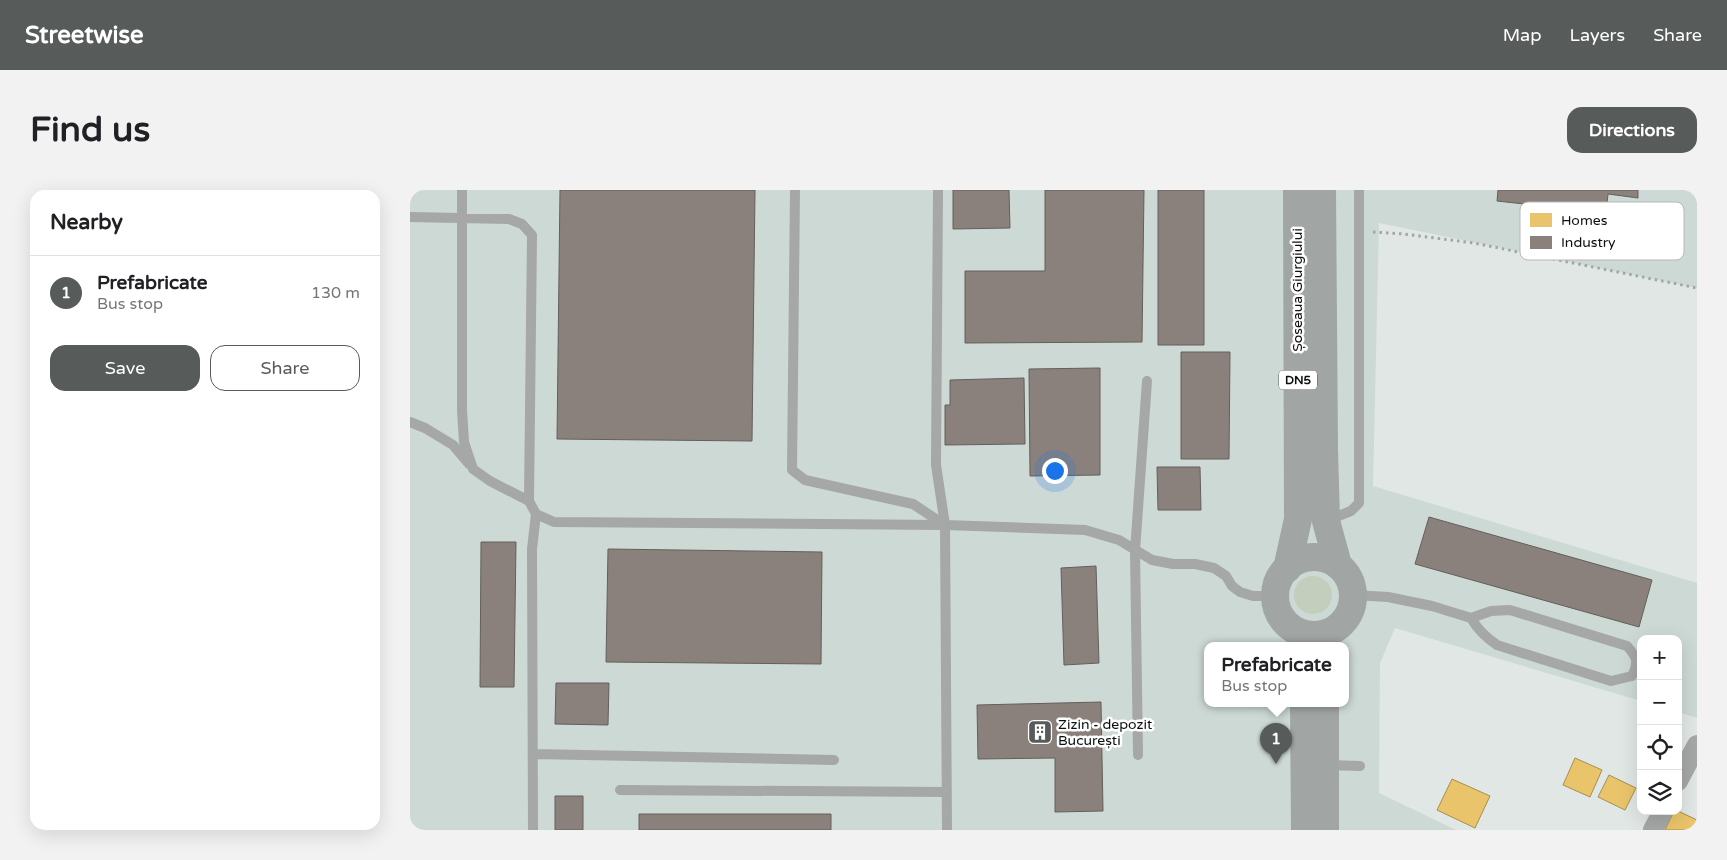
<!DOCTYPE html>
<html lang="en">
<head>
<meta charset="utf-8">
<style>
	body { margin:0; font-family:"Varela Round",sans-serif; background:#f2f2f2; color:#202124 }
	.controls { position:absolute; right:15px; bottom:15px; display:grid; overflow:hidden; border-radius:10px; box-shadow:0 5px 20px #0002 }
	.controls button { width:45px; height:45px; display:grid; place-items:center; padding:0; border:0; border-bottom:1px solid #e0e0e0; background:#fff; color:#202124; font:25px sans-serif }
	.you { position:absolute; left:644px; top:280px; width:18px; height:18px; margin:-12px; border:4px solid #fff; border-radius:50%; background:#1a73e8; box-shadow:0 0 0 8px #1a73e833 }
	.badge { display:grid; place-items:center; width:32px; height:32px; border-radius:50%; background:#575b59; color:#fff; font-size:16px; font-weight:700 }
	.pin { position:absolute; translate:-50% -41px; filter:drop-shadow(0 1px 2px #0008) }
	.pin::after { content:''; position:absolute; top:26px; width:18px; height:15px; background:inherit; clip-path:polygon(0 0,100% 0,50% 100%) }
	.popup { position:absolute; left:794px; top:452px; width:145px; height:65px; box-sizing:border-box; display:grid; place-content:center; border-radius:10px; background:#fff; filter:drop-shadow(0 1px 4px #0005); font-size:16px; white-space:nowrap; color:#757577 }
	.popup b { font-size:19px; color:#202124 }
	.popup::after { content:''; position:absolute; left:50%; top:100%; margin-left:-10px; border:10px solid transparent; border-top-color:#fff }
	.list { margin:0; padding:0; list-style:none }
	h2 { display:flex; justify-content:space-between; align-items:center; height:65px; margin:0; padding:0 20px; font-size:21px }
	h2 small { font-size:16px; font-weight:400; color:#757577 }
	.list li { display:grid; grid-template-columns:32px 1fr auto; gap:15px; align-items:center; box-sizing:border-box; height:75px; padding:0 20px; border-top:1px solid #e0e0e0 }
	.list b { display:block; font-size:19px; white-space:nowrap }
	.list p { margin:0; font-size:16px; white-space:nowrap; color:#757577 }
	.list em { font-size:16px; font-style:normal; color:#757577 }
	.actions { display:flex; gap:10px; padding:15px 20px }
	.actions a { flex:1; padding:11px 0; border:1px solid #575b59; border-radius:15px; text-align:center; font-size:18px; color:#575b59 }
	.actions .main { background:#575b59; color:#fff }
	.icon { flex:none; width:28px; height:28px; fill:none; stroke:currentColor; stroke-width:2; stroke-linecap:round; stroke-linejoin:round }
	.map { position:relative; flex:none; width:1287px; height:640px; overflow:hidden; border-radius:15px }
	header { display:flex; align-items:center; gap:30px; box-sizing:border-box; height:70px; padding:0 25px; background:#575b59; color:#fff }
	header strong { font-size:24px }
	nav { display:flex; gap:28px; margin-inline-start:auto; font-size:18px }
	.intro { display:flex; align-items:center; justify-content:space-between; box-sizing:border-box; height:120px; padding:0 30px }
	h1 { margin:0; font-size:35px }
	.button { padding:12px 22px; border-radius:15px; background:#575b59; color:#fff; font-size:18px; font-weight:700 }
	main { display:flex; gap:30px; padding:0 30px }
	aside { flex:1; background:#fff; border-radius:15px; box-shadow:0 5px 20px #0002 }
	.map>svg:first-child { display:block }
</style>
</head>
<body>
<header>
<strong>Streetwise</strong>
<nav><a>Map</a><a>Layers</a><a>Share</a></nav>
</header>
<div class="intro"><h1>Find us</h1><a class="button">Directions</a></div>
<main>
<aside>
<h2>Nearby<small></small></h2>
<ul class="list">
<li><span class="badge">1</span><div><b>Prefabricate</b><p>Bus stop</p></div><em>130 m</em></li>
</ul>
<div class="actions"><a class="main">Save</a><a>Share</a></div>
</aside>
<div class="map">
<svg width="1287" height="640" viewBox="0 0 1287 640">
	<rect width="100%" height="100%" fill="#e1e7e5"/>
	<!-- built -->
	<path fill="#cdd9d5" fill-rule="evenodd" d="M 0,0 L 1287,0 L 1287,98 L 969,33 L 963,296 L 1287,393 L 1287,528 L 1268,522 L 1268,449 L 1231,449 L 1231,511 L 985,438 L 970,473 L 969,603 L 1046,640 L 0,640 ZM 797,455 L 935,455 L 935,513 L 797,513 Z"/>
	<!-- green -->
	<path fill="#c3cebd" d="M884 405a19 19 0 1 1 38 0a19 19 0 1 1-38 0Z"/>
	<!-- homes -->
	<path fill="#e9c46a" stroke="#a78e4e" d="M 1165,568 L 1192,580 L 1180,607 L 1153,595 Z
		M 1199,585 L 1226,598 L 1215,620 L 1188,607 Z
		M 1042,589 L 1080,606 L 1065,638 L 1027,620 Z
		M 1264,621 L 1268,621 L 1287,630 L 1287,640 L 1255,640 Z"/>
	<!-- industry -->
	<path fill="#8a817c" stroke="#645f5b" d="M 150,0 L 345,0 L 342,251 L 147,249 Z
		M 543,0 L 599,0 L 600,38 L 543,39 Z
		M 635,0 L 734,0 L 732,152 L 555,153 L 555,81 L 635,81 Z
		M 748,0 L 794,0 L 794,155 L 748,155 Z
		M 1088,0 L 1228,0 L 1228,8 L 1198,4 L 1196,23 L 1087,11 Z
		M 771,162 L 820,162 L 819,269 L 771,269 Z
		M 690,178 L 690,285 L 620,286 L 619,179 Z
		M 614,188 L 615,254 L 535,255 L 535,215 L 540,215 L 540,190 Z
		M 747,277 L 790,277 L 791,320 L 748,320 Z
		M 1019,327 L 1242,390 L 1229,437 L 1005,374 Z
		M 71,352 L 106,352 L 104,497 L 70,497 Z
		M 198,359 L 412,362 L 411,474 L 196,472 Z
		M 686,376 L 689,473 L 654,475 L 651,378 Z
		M 146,493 L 199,493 L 198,535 L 145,534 Z
		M 691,512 L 693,621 L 645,622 L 645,568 L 568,569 L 567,515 Z
		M 145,606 L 173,606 L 173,640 L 145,640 Z
		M 229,624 L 421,624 L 421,640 L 229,640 Z"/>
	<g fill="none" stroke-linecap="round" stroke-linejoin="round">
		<!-- path -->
		<path stroke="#a4a6a5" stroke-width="3" stroke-dasharray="2.5 4" stroke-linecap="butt" d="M 963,42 L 994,44 L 1064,53 L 1287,98"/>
		<!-- lane -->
		<path stroke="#a6a7a7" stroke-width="10" d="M 52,0 L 52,220 L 54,252 L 63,279 L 80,291 L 119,311 L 126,324 L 144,332 L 535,335 L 675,340 L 709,350 L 742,370 L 763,374 L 785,374 L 804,378 L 816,386 L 822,396 L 830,402 L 843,406 L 866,406
			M 385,0 L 382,280 L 395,290 L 503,314 L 535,335
			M 528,0 L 526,275 L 535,335 L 537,640
			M 0,27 L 99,29 L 112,34 L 122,45 L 119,311
			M 0,232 L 15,238 L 43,255 L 59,274
			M 918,330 L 941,321 L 949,313 L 949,0
			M 943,405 L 978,407 L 1022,416 L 1061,428 L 1081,421 L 1100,420 L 1217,456 C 1227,467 1229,472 1222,486 L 1201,491 L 1087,455 C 1075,447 1068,440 1061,428
			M 123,564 L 424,570
			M 728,565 L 725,361 L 737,191
			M 916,575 L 950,576
			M 210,600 L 537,602
			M 123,640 L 122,359 L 126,324"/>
		<!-- street -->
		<path stroke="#a6a7a7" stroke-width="20" d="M 1268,591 L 1287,555
			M 1243,640 L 1253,621"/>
		<!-- highway -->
		<path stroke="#a1a6a4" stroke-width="28" d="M 912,0 L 914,259 L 916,331 L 928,375
			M865 406a39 39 0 1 1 78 0a39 39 0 1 1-78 0Z
			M 877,379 L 888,329 L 887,0
			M 894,513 L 895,640
			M 915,640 L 915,513"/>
	</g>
	<!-- icons -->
	<defs>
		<symbol id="building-square" viewBox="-11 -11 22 22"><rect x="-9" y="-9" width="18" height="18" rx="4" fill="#575b59" stroke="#fff"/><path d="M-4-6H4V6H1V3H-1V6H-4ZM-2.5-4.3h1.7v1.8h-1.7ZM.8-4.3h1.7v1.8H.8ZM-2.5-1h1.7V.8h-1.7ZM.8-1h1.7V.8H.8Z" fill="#fff"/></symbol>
	</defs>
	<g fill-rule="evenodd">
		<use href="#building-square" x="616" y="528" width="28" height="28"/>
	</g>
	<g text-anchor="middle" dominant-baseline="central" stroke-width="5" stroke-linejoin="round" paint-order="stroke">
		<!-- shield labels -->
		<rect fill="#fff" stroke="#555856" stroke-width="1" x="869" y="180.5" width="38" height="19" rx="4"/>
		<g font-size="12" font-weight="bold" fill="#0c100e">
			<text x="888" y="190">DN5</text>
		</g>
		<!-- street labels -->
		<g font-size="14" fill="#0c100e" stroke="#fff">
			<text transform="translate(887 100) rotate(-90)">Șoseaua Giurgiului</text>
		</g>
		<!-- poi labels -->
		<g font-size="14" fill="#0c100e" stroke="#fff" text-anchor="start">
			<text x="648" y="534">Zizin - depozit<tspan x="648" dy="16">București</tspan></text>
		</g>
	</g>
	<!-- legend -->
	<rect x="1110" y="12" width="164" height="58" rx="8" fill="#fff" stroke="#b6b7b7" stroke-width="1"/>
	<rect x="1120" y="23" width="22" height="14" fill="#e9c46a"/>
	<rect x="1120" y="46" width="22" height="13" fill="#8a817c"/>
	<g font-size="14" fill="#0c100e">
		<text x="1151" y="35">Homes</text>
		<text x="1151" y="57">Industry</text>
	</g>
</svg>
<div class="controls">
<button>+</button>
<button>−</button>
<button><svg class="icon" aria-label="locate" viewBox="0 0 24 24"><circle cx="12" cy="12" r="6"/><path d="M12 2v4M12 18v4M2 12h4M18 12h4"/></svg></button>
<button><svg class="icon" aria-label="layers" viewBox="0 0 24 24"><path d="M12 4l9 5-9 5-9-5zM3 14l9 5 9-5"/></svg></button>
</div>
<div class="you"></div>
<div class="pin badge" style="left:866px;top:574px">1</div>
<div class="popup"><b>Prefabricate</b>Bus stop</div>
</div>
</main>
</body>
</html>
